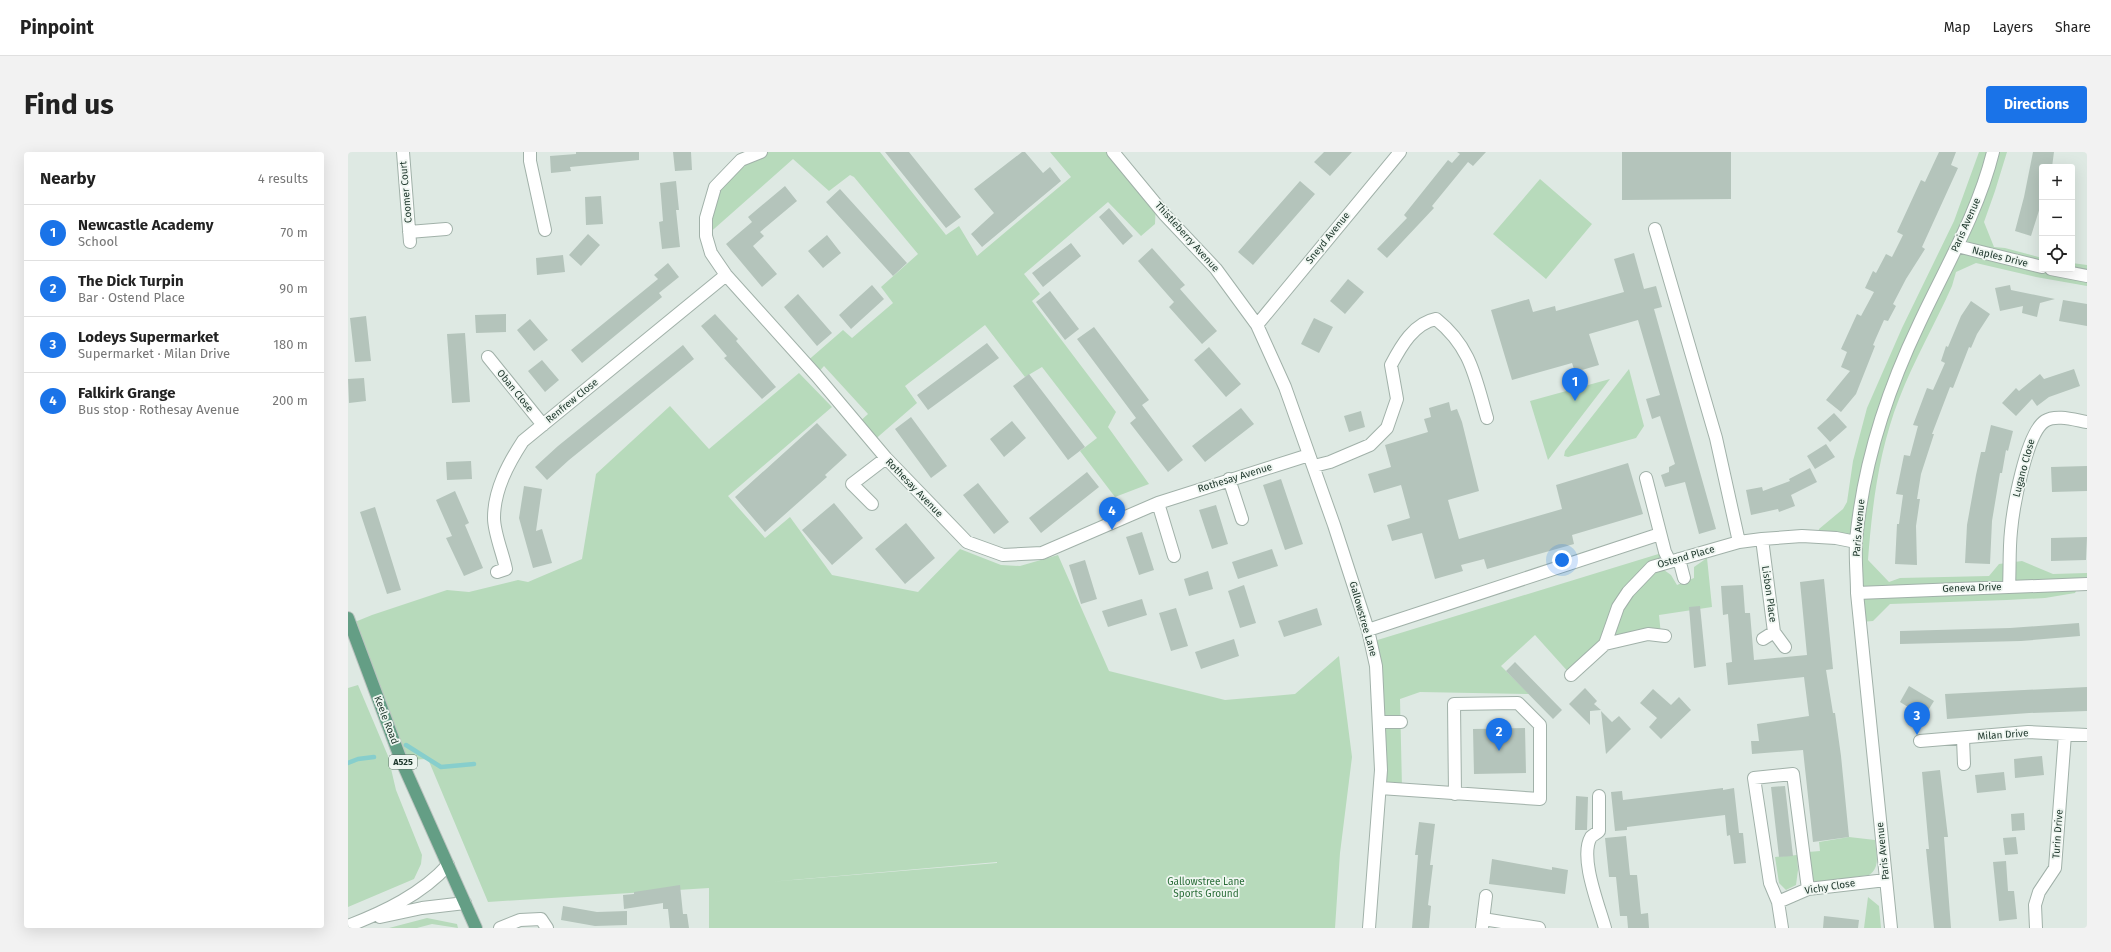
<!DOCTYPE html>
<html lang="en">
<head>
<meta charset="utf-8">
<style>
	body { margin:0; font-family:"Fira Sans",sans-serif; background:#f2f2f2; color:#222 }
	.controls { position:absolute; right:12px; top:12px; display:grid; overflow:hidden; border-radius:4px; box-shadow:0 4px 16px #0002 }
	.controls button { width:36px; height:36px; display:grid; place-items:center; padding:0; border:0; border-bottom:1px solid #e0e0e0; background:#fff; color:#222; font:20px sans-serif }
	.you { position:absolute; left:1214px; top:408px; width:14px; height:14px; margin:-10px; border:3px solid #fff; border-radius:50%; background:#1a73e8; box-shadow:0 0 0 6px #1a73e833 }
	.badge { display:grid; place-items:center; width:26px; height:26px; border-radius:50%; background:#1a73e8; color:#fff; font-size:13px; font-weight:700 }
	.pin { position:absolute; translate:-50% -33px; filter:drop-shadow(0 1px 2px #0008) }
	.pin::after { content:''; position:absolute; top:21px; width:14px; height:12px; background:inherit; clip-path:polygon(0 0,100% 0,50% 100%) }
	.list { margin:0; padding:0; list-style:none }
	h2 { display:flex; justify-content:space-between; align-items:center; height:52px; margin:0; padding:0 16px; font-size:17px }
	h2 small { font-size:13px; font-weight:400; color:#767676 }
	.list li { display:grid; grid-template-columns:26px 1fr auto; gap:12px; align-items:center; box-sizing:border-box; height:56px; padding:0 16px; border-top:1px solid #e0e0e0 }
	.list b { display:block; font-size:15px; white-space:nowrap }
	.list p { margin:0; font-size:13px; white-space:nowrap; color:#767676 }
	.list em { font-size:13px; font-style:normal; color:#767676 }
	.icon { flex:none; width:22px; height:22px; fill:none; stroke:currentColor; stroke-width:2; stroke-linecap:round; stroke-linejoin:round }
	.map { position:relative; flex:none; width:1739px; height:776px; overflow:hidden; border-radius:4px }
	header { display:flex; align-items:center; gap:24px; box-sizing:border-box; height:56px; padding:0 20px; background:#fff; border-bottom:1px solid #e0e0e0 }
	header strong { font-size:19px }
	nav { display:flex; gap:22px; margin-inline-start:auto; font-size:14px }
	.intro { display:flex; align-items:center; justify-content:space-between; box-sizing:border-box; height:96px; padding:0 24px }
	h1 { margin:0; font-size:28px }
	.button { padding:10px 18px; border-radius:4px; background:#1a73e8; color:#fff; font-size:14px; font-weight:700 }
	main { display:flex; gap:24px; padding:0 24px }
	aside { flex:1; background:#fff; border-radius:4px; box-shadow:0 4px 16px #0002 }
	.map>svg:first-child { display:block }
</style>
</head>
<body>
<header>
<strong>Pinpoint</strong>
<nav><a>Map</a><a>Layers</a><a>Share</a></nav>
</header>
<div class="intro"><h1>Find us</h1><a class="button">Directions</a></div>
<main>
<aside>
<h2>Nearby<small>4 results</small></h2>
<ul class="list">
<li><span class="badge">1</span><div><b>Newcastle Academy</b><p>School</p></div><em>70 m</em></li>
<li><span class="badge">2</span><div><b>The Dick Turpin</b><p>Bar · Ostend Place</p></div><em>90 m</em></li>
<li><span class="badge">3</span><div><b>Lodeys Supermarket</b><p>Supermarket · Milan Drive</p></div><em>180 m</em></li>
<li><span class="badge">4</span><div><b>Falkirk Grange</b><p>Bus stop · Rothesay Avenue</p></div><em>200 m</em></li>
</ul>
</aside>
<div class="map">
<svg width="1739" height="776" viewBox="0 0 1739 776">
	<rect width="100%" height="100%" fill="#dee9e3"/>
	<!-- green -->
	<path fill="#b7dabb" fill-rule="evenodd" d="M 413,0 L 532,0 L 598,83 L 611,74 L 629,104 L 723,25 L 702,0 L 765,0 L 808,50 L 807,72 L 793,84 L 760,50 L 676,122 L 692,142 L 684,149 L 768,260 L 760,275 L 801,332 L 767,345 L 732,299 L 749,286 L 745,281 L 694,215 L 677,225 L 637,173 L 557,234 L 569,251 L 524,290 L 509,272 L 520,262 L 476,214 L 468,223 L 457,211 L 495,178 L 504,186 L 545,151 L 533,135 L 570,102 L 506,25 L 502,23 L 481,39 L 445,7 L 358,84 L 367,35 Z
		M 1631,0 L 1659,0 L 1647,39 L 1636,70 L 1646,95 L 1657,96 L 1694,106 L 1694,117 L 1724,117 L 1724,111 L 1739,113 L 1739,134 L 1688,125 L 1628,111 L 1608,120 L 1604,134 C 1587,172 1566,208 1551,247 C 1531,298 1524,354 1520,408 L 1541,430 L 1552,426 L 1641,424 L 1651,412 L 1674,409 L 1705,422 L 1739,421 L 1739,432 L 1731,433 L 1727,441 L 1697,446 L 1659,448 L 1542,452 L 1525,469 L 1512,470 L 1508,390 L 1470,385 L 1471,377 L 1495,357 L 1499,350 L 1505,309 L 1519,256 L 1554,176 L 1606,69 Z
		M 1192,27 L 1244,72 L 1198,127 L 1145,82 Z
		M 1281,217 L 1296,274 L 1288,286 L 1220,305 L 1216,304 L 1217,299 Z
		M 451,221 L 484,255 L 380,344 L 417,386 L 442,365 L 484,423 L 570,440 L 612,397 L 653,413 L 672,414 L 710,403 L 761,519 L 877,548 L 947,542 L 991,504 L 1004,605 L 992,701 L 987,776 L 361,776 L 361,736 L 140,750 L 80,607 L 53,608 L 2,472 L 24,463 L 99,438 L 121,440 L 170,428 L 180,430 L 234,407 L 248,322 L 322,254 L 361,297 ZM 649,710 L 649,711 L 421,730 Z
		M 1262,227 L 1200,308 L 1182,249 Z
		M 1317,400 L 1322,410 L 1304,415 L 1280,440 L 1257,492 L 1223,523 L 1187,483 L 1153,514 L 1181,542 L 1072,540 L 1052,547 L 1054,636 L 1032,636 L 1023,490 Z
		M 1359,406 L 1364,455 L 1311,463 L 1313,483 L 1262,491 L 1277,451 L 1301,422 L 1316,418 L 1323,423 L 1329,433 L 1346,426 L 1346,415 Z
		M 10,533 L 40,604 L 48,638 L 74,703 L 73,712 L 66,727 L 0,755 L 0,536 Z
		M 1501,685 L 1527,688 C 1528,700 1533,716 1521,723 L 1465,731 L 1460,700 L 1472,699 L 1471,690 Z
		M 1449,703 L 1450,718 L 1448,733 L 1438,738 L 1431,731 L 1427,705 Z
		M 1520,745 L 1531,754 L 1533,776 L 1516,776 Z
		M 79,766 L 109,772 L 110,776 L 84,772 L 69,776 L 41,776 Z"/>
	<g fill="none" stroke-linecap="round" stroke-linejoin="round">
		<!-- stream -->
		<path stroke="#87cecc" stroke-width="4.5" d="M 58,593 L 93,615 L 126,612
			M 0,611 L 10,607 L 26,605"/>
	</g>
	<!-- building -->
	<path fill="#b4c4bb" d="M 228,0 L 291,0 L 291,8 L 222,15 L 223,19 L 203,21 L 202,4 L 228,2 Z
		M 325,0 L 343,0 L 344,18 L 327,19 Z
		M 537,0 L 561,0 L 613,65 L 598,76 Z
		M 674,0 L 677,0 L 695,21 L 702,15 L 713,29 L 634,95 L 623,82 L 646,61 L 626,37 Z
		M 976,0 L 1004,0 L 982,24 L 966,10 Z
		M 1109,0 L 1138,0 L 1125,14 L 1120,10 L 1084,54 L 1086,56 L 1039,106 L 1029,97 L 1059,66 L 1056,63 L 1100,8 L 1104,11 L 1112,2 Z
		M 1274,0 L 1383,0 L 1383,47 L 1274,48 Z
		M 1591,0 L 1608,0 L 1603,13 L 1610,16 L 1574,95 L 1577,97 L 1558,127 L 1545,152 L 1548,154 L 1540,169 L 1536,168 L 1528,186 L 1525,193 L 1527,194 L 1508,242 L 1493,260 L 1478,248 L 1502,219 L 1493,215 L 1499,200 L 1493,197 L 1509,162 L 1513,164 L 1526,140 L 1517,136 L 1525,119 L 1528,121 L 1538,102 L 1544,105 L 1555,83 L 1549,80 L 1573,28 L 1577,30 Z
		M 1685,0 L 1706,0 L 1704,15 L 1694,15 L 1694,49 L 1683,84 L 1667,79 L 1676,45 Z
		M 328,29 L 331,58 L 328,58 L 332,95 L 314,97 L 311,70 L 315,69 L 312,31 Z
		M 952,29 L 967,42 L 905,113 L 890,100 Z
		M 437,34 L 449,49 L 412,80 L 416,84 L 405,94 L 429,122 L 414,135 L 378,92 L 404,70 L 400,65 Z
		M 492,37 L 559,111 L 545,124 L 478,50 Z
		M 253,44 L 255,72 L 238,73 L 237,45 Z
		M 761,56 L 785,84 L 775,93 L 751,65 Z
		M 240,82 L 252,93 L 233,114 L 221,103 Z
		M 479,83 L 493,101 L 475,116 L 460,99 Z
		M 723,91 L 733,104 L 695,135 L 684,121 Z
		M 804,96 L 837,133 L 832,137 L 869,179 L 854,192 L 821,155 L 826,150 L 790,109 Z
		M 1286,101 L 1296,137 L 1308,134 L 1314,155 L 1306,157 L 1368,377 L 1351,382 L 1337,330 L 1317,335 L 1313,323 L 1321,320 L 1321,315 L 1327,312 L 1312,264 L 1304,267 L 1298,247 L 1312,243 L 1290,168 L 1241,182 L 1251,213 L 1227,220 L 1224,211 L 1164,228 L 1143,158 L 1181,147 L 1185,160 L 1207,154 L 1208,159 L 1276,140 L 1266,107 Z
		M 215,103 L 217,120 L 189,123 L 188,106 Z
		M 320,111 L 331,125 L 311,141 L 314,145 L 234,211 L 223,198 L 310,127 L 306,123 Z
		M 1000,127 L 1016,140 L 997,162 L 982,149 Z
		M 524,133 L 536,147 L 503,177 L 491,163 Z
		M 1662,133 L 1663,138 L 1707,147 L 1692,151 L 1689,165 L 1674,161 L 1675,154 L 1652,159 L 1647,136 Z
		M 702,139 L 731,177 L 717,188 L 688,150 Z
		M 450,142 L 484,181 L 469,194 L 436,155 Z
		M 1715,148 L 1739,152 L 1739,174 L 1711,169 Z
		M 1623,149 L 1642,162 L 1629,182 L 1623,196 L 1621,195 L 1605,236 L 1602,235 L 1584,282 L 1586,282 L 1573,322 L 1569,347 L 1572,347 L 1568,374 L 1569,413 L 1547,412 L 1549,372 L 1551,372 L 1555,343 L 1548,342 L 1556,303 L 1562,304 L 1570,274 L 1565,273 L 1579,236 L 1585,238 L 1597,211 L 1593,209 L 1598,194 L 1600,195 L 1613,164 Z
		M 158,162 L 158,180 L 128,181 L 127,163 Z
		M 367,162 L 390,187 L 388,189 L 428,235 L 414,247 L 376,206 L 379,204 L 353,174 Z
		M 18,164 L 23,209 L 7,210 L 2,166 Z
		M 966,166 L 985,175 L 971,201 L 953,192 Z
		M 182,167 L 200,188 L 186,199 L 169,178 Z
		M 746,175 L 801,248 L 794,253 L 835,308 L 820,320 L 782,271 L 788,266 L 729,187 Z
		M 117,181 L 122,250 L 104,251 L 99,182 Z
		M 639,191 L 651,206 L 580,258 L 569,243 Z
		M 335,193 L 346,207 L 221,308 L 199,328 L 187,315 L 210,294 Z
		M 861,195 L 893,232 L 878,245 L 846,208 Z
		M 194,208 L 211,228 L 197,240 L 180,219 Z
		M 1726,217 L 1732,234 L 1701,245 L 1689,254 L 1684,247 L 1668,264 L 1654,251 L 1668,236 L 1671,239 L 1692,222 L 1696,227 Z
		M 681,222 L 737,295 L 720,308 L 665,234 Z
		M 16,226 L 18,249 L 1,251 L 0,227 Z
		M 1101,250 L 1103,259 L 1109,257 L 1114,270 L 1131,339 L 1100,348 L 1111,387 L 1214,357 L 1208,333 L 1280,311 L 1295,362 L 1224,383 L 1226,392 L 1139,417 L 1136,407 L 1113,413 L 1115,419 L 1087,427 L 1074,381 L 1044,389 L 1039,373 L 1062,366 L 1053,333 L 1026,341 L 1020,322 L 1043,315 L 1037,293 L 1080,280 L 1076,267 L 1083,265 L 1081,256 Z
		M 893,256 L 906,272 L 857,310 L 844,294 Z
		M 1013,259 L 1017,275 L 1001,280 L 996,264 Z
		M 1486,261 L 1499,275 L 1482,290 L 1469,276 Z
		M 563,265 L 599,314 L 583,326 L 547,277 Z
		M 664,269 L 678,286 L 656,305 L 642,287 Z
		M 469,271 L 499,303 L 477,323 L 479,325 L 417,380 L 387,345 Z
		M 1643,273 L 1665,279 L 1660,299 L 1658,298 L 1654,321 L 1652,321 L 1644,369 L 1642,412 L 1617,411 L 1619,373 L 1628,323 L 1633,300 L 1637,300 Z
		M 1478,292 L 1487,305 L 1467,317 L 1459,304 Z
		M 123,309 L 124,327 L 99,328 L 98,310 Z
		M 1739,314 L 1739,339 L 1704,340 L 1703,315 Z
		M 1462,316 L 1469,330 L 1443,343 L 1447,354 L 1431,360 L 1430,357 L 1403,363 L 1398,338 L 1414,335 L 1415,339 L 1442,329 L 1441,327 Z
		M 739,320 L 751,335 L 693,381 L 681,366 Z
		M 933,327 L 955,392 L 937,398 L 915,333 Z
		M 630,331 L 661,370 L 646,382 L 615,343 Z
		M 176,334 L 194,337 L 188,379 L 194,377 L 204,411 L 185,416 L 171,366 Z
		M 107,339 L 121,371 L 117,373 L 135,416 L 116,424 L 98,386 L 104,384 L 88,348 Z
		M 486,351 L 515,386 L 484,413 L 454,378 Z
		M 868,353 L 880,392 L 864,397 L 851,358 Z
		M 27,355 L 53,438 L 39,442 L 12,360 Z
		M 558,371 L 587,406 L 557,432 L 527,397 Z
		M 794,380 L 806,418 L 791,423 L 778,385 Z
		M 1739,385 L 1738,408 L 1703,409 L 1703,386 Z
		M 924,397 L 930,414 L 890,427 L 884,410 Z
		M 737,408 L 749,447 L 733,452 L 721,413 Z
		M 860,419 L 865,437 L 841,444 L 836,427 Z
		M 1476,427 L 1485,517 L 1478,518 L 1485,561 L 1487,561 L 1493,604 L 1501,685 L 1465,690 L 1455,598 L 1404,602 L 1403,589 L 1411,589 L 1409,572 L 1461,564 L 1456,525 L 1380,533 L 1378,511 L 1384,510 L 1380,462 L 1375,463 L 1373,434 L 1395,433 L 1397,461 L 1402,461 L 1406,508 L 1459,503 L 1452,430 Z
		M 896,433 L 908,471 L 892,476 L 880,439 Z
		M 794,447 L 799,463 L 760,475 L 754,459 Z
		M 1352,454 L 1358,514 L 1346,516 L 1341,455 Z
		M 828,456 L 840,494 L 823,499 L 811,461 Z
		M 969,456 L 974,473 L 936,485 L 930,469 Z
		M 1731,471 L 1732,484 L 1673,489 L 1552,492 L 1552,479 L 1662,476 Z
		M 886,487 L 891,504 L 853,517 L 847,500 Z
		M 1167,510 L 1214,558 L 1205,567 L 1158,519 Z
		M 1561,534 L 1586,549 L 1576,565 L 1552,550 Z
		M 1739,535 L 1739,559 L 1681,561 L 1599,567 L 1597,542 Z
		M 1237,536 L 1249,549 L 1246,552 L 1253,558 L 1242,559 L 1242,573 L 1221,552 Z
		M 1305,537 L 1323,553 L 1331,545 L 1343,558 L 1313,587 L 1301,575 L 1309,566 L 1292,551 Z
		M 1253,559 L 1264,570 L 1271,564 L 1283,577 L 1258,602 Z
		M 1177,576 L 1178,621 L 1126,622 L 1125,577 Z
		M 1694,604 L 1696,623 L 1667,626 L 1666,607 Z
		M 1592,618 L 1600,685 L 1596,685 L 1603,776 L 1586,776 L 1578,697 L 1581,697 L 1574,620 Z
		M 1656,620 L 1658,638 L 1629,641 L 1627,623 Z
		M 1437,634 L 1445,704 L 1431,705 L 1423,635 Z
		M 1375,636 L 1375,638 L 1386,636 L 1391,681 L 1395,681 L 1398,711 L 1386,712 L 1382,683 L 1379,684 L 1377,663 L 1279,675 L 1279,678 L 1267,679 L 1263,640 L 1274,639 L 1275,648 Z
		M 1228,644 L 1240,645 L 1239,678 L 1227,678 Z
		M 1676,661 L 1677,678 L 1664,679 L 1663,662 Z
		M 1071,670 L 1087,672 L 1082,713 L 1085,713 L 1080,753 L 1083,754 L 1081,776 L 1064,776 L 1070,703 L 1067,703 Z
		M 1278,684 L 1282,723 L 1289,723 L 1293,762 L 1300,761 L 1301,776 L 1280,776 L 1279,764 L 1272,764 L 1268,725 L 1261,725 L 1257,686 Z
		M 1668,685 L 1670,702 L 1657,703 L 1655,686 Z
		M 1144,707 L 1204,718 L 1204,715 L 1220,718 L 1217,742 L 1141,732 Z
		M 1658,709 L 1660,739 L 1666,739 L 1669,767 L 1651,769 L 1645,710 Z
		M 332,733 L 335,762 L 339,762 L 341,776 L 322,776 L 320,757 L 315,757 L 315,751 L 276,757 L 275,743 L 286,742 L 286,740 Z
		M 215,754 L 249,760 L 279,759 L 279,773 L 247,774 L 213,768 Z
		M 1476,764 L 1511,768 L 1510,776 L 1475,776 Z"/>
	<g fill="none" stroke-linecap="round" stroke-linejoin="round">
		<defs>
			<path id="minor" d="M 55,0 L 62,90
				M 182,0 L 182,9 L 197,78
				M 413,0 L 393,8 L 367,35 L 358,66 L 358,84 L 363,101 L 378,123 L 468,223 L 538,306 L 619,390 L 655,403 L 694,401 L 810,351 L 961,303
				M 765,0 L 817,63 L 868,117 L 909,173 L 937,235 L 986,373 L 1020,478 L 1028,514 L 1033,618 L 1021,776
				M 1307,77 L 1368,286 L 1391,390
				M 61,80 L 98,77
				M 1609,94 L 1694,115
				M 1703,117 L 1739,124
				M 909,173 L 1052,0
				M 140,205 L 195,273
				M 966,314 L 982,310 L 1022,293 L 1039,276 L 1049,247 L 1043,213 C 1053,194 1066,171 1088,167 C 1123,195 1127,225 1139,266
				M 1298,326 L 1317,400 L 1322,410
				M 881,327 L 894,367
				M 810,351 L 826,404
				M 524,352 L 504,332 L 538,306
				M 1414,387 L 1426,480 L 1437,495
				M 1331,407 L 1336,426
				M 149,420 L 158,417 C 155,402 146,381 146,366 C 146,338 160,312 175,289 L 378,123
				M 1661,435 C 1662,416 1661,398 1663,379 C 1665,357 1678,281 1697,269 C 1708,262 1727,268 1739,270
				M 1509,441 L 1739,432
				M 1020,478 L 1312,382
				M 1415,487 L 1426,480
				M 1257,492 L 1300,482 L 1317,484
				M 1223,523 L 1257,492 L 1270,455 L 1280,440 L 1304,415 L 1391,390 L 1414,387 L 1454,384 L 1488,386 L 1508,390
				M 1031,570 L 1053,570
				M 1615,586 L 1616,612
				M 1572,589 L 1680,580 L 1739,583
				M 1032,636 L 1192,647 L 1192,573 L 1170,551 L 1106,552 L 1107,642
				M 1251,644 L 1251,679 C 1249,681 1245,683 1243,685 C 1231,705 1251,754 1257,776
				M 1430,750 L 1422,731 L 1406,626 L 1445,622 L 1460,737
				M 32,765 L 74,756 L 117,751
				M 1135,767 L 1191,776
				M 0,774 C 36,760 74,742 100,713
				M 152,776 L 172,768 L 193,767 L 199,776
				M 1134,776 L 1138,744
				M 1434,776 L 1430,750 L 1460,737 L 1538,728
				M 1543,776 L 1509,441 C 1509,424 1507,406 1508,389 C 1515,312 1538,241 1571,172 C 1597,116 1630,61 1645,0
				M 1688,776 L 1687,753 L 1691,740 L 1707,716 L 1717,582"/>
			<path id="major" d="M 0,466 L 53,608 L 128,776"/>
		</defs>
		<!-- minor casing -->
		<use href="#minor" stroke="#a1b1a9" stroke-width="14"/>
		<!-- major casing -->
		<use href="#major" stroke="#bcc4c0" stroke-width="14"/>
		<!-- minor -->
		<use href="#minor" stroke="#fff" stroke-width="12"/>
		<!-- major -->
		<use href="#major" stroke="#649e85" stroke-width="12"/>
	</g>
	<g text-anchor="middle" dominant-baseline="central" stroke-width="3.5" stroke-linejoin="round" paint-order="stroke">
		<!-- shield labels -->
		<rect fill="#eff6f1" stroke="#5e7268" stroke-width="1" x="41" y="603" width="28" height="14" rx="3"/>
		<g font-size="9" font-weight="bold" fill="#20392e">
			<text x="55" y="610">A525</text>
		</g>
		<!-- street labels -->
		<g font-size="10" fill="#20392e" stroke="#eff6f1">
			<text transform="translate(58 40) rotate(-95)">Coomer Court</text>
			<text transform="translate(1618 73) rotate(-66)">Paris Avenue</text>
			<text transform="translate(839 85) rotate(48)">Thistleberry Avenue</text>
			<text transform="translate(980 86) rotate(-51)">Sneyd Avenue</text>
			<text transform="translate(1652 105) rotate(14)">Naples Drive</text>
			<text transform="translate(167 239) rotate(51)">Oban Close</text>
			<text transform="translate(224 249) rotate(-39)">Renfrew Close</text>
			<text transform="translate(1676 316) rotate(-75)">Lugano Close</text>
			<text transform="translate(887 326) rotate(-17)">Rothesay Avenue</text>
			<text transform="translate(566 336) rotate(46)">Rothesay Avenue</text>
			<text transform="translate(1511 376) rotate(-85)">Paris Avenue</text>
			<text transform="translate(1338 405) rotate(-16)">Ostend Place</text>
			<text transform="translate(1624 436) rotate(-2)">Geneva Drive</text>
			<text transform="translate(1421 442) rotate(82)">Lisbon Place</text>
			<text transform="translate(1015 467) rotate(74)">Gallowstree Lane</text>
			<text transform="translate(38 568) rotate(69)">Keele Road</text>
			<text transform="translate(1655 583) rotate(-4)">Milan Drive</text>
			<text transform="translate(1710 682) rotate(-86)">Turin Drive</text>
			<text transform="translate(1535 699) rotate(-96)">Paris Avenue</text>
			<text transform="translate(1482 735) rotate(-9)">Vichy Close</text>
		</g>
		<!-- park labels -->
		<g font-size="10" fill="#2c6e3a" stroke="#eff6f1">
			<text x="858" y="730">Gallowstree Lane<tspan x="858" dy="12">Sports Ground</tspan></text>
		</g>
	</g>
</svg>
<div class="controls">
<button>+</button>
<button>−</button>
<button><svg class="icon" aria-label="locate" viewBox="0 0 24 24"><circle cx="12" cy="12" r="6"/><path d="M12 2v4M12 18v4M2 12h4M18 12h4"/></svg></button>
</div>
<div class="you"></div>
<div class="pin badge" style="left:1227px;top:249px">1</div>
<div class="pin badge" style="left:1151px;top:599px">2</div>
<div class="pin badge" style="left:1569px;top:583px">3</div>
<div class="pin badge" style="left:764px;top:378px">4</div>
</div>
</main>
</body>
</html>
